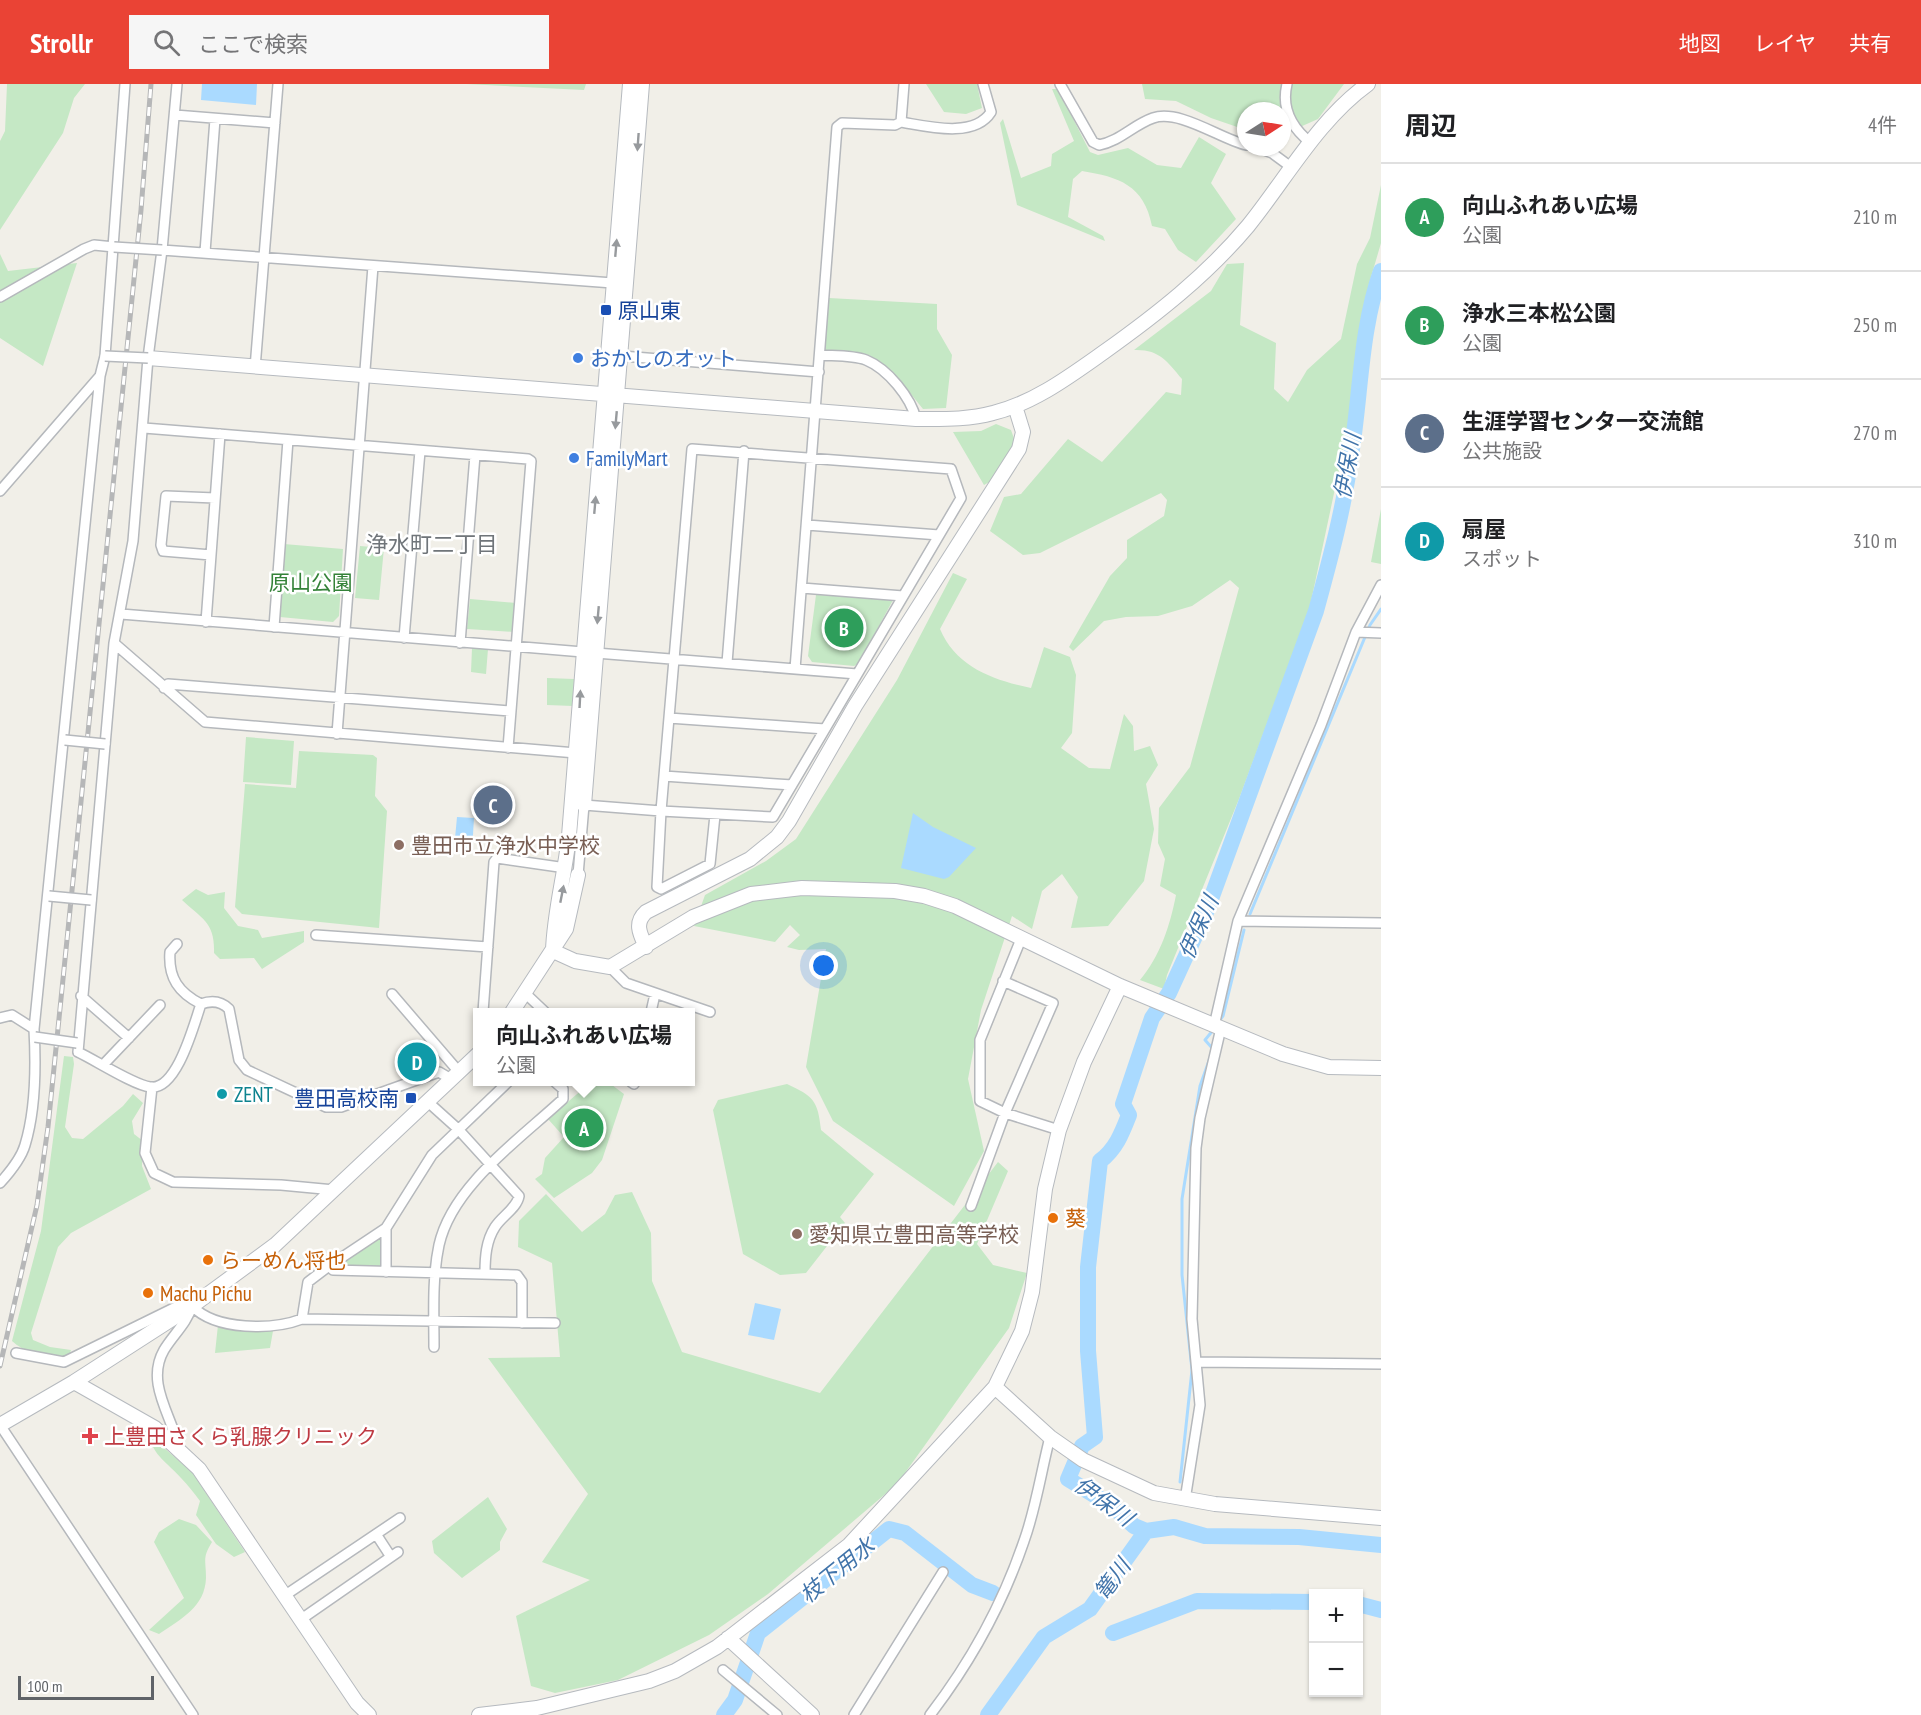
<!DOCTYPE html>
<html lang="ja">
<head>
<meta charset="utf-8">
<style>
	body { margin:0; font-family:"PT Sans Narrow","Noto Sans JP",sans-serif; background:#f6f6f6; color:#202124 }
	.controls { position:absolute; right:18px; bottom:18px; display:grid; overflow:hidden; border-radius:0px; box-shadow:0 2px 4px #0004 }
	.controls button { width:54px; height:54px; display:grid; place-items:center; padding:0; border:0; border-bottom:2px solid #e0e0e0; background:#fff; color:#202124; font:30px sans-serif }
	.compass { position:absolute; left:1237px; top:18px; width:54px; height:54px; border-radius:50%; background:#fff; box-shadow:0 2px 4px #0004; rotate:78deg }
	.scale { position:absolute; left:18px; bottom:15px; width:136px; box-sizing:border-box; padding-left:6px; border:3px solid #5f6368; border-top:0; font-size:16px; line-height:21px; white-space:nowrap; color:#5f6368; -webkit-text-stroke:4px #fff; paint-order:stroke }
	.you { position:absolute; left:824px; top:882px; width:21px; height:21px; margin:-15px; border:4px solid #fff; border-radius:50%; background:#1a73e8; box-shadow:0 0 0 9px #1a73e833 }
	.badge { display:grid; place-items:center; width:39px; height:39px; border-radius:50%; background:#ea4335; color:#fff; font-size:20px; font-weight:700 }
	.pin { position:absolute; translate:-50% -50%; border:3px solid #fff; box-shadow:0 2px 6px #0006 }
	.popup { position:absolute; left:473px; top:924px; width:222px; height:78px; box-sizing:border-box; display:grid; place-content:center; border-radius:0px; background:#fff; filter:drop-shadow(0 2px 4px #0005); font-size:20px; white-space:nowrap; color:#757577 }
	.popup b { font-size:22px; color:#202124 }
	.popup::after { content:''; position:absolute; left:50%; top:100%; margin-left:-12px; border:12px solid transparent; border-top-color:#fff }
	.list { margin:0; padding:0; list-style:none }
	h2 { display:flex; justify-content:space-between; align-items:center; height:78px; margin:0; padding:0 24px; font-size:26px }
	h2 small { font-size:20px; font-weight:400; color:#757577 }
	.list li { display:grid; grid-template-columns:39px 1fr auto; gap:18px; align-items:center; box-sizing:border-box; height:108px; padding:0 24px; border-top:2px solid #e0e0e0 }
	.list b { display:block; font-size:22px; white-space:nowrap }
	.list p { margin:0; font-size:20px; white-space:nowrap; color:#757577 }
	.list em { font-size:20px; font-style:normal; color:#757577 }
	.icon { flex:none; width:33px; height:33px; fill:none; stroke:currentColor; stroke-width:2; stroke-linecap:round; stroke-linejoin:round }
	.map { position:relative; flex:none; width:1381px; height:1631px; overflow:hidden }
	header { display:flex; align-items:center; gap:36px; box-sizing:border-box; height:84px; padding:0 30px; background:#ea4335; color:#fff }
	header strong { font-size:28px }
	nav { display:flex; gap:33px; margin-inline-start:auto; font-size:21px }
	.search { width:420px; height:54px; background:#f6f6f6; display:flex; align-items:center; gap:15px; box-sizing:border-box; padding:0 21px; border-radius:0px; color:#757577; font-size:22px }
	main { display:flex }
	aside { flex:1; background:#fff }
	.map>svg:first-child { display:block }
</style>
</head>
<body>
<header>
<strong>Strollr</strong>
<div class="search"><svg class="icon" aria-label="search" viewBox="0 0 24 24"><circle cx="10" cy="10" r="6"/><path d="M15 15l6 6"/></svg>ここで検索</div>
<nav><a>地図</a><a>レイヤ</a><a>共有</a></nav>
</header>
<main>
<div class="map">
<svg width="1381" height="1631" viewBox="0 0 1381 1631">
	<rect width="100%" height="100%" fill="#f1efe8"/>
	<!-- green -->
	<path fill="#c5e8c5" d="M 7,0 L 85,0 L 74,14 L 63,49 L 0,146 L 0,57 L 5,47 Z
		M 466,0 L 586,0 L 584,6 Z
		M 926,0 L 977,0 L 982,24 L 966,30 L 944,28 Z
		M 1142,0 L 1344,0 L 1318,35 L 1282,51 L 1282,27 L 1246,27 L 1246,46 L 1211,34 L 1176,17 L 1145,15 Z
		M 1052,5 L 1058,5 L 1090,68 L 1098,71 L 1128,64 L 1157,81 L 1181,84 L 1199,53 L 1226,70 L 1211,99 L 1236,135 L 1196,178 L 1178,166 L 1165,145 L 1152,142 C 1144,101 1119,93 1082,87 L 1073,95 L 1068,133 L 1103,152 L 1105,157 L 1017,121 L 1000,39 L 1003,35 L 1021,94 L 1051,82 L 1052,70 L 1074,57 Z
		M 1381,101 L 1381,159 L 1369,200 L 1356,271 L 1347,348 L 1309,527 L 1239,715 L 1167,891 L 1164,905 L 1140,896 C 1160,872 1170,842 1176,811 L 1160,802 L 1165,775 L 1158,759 L 1159,724 L 1190,683 L 1239,504 L 1230,496 L 1192,522 L 1158,532 L 1126,533 L 1104,537 L 1073,567 L 1069,563 L 1110,492 L 1127,474 L 1127,456 L 1164,432 L 1167,416 L 1161,409 L 1040,469 L 1023,471 L 990,447 L 1004,413 L 1021,410 L 1068,355 L 1102,378 L 1166,308 L 1181,311 L 1182,295 C 1167,277 1159,265 1134,266 L 1211,207 L 1227,180 L 1244,179 L 1240,241 L 1276,259 L 1274,305 L 1288,318 L 1307,286 L 1341,255 L 1357,180 L 1370,154 Z
		M 0,170 L 8,187 L 77,179 L 43,282 L 0,254 Z
		M 829,214 L 937,220 L 937,245 L 952,271 L 946,324 L 923,325 L 893,288 L 869,271 L 825,266 Z
		M 996,340 L 1011,346 L 1016,360 L 996,394 L 984,401 L 953,348 L 981,347 Z
		M 1381,425 L 1381,480 L 1371,478 Z
		M 284,460 L 343,465 L 339,532 L 333,538 L 280,533 Z
		M 360,462 L 384,464 L 379,516 L 355,514 Z
		M 953,489 L 967,495 L 940,545 C 956,583 993,596 1031,604 L 1044,563 L 1070,573 L 1076,591 L 1072,649 L 1061,664 L 1089,684 L 1110,685 L 1124,630 L 1133,642 L 1134,667 L 1150,662 L 1158,681 L 1146,700 L 1154,745 L 1144,797 L 1108,842 L 1071,844 L 1078,813 L 1062,790 L 1042,807 L 1032,845 L 1012,832 L 981,926 L 968,995 L 984,1067 L 954,1122 L 833,1037 L 806,983 L 826,865 L 799,866 L 787,863 L 800,851 L 790,841 L 775,858 L 694,842 L 705,811 L 766,777 L 796,755 L 897,596 Z
		M 816,511 L 891,513 L 893,516 L 859,579 L 854,582 L 812,578 L 808,572 Z
		M 470,515 L 516,519 L 514,548 L 467,545 Z
		M 472,564 L 488,565 L 486,590 L 471,588 Z
		M 547,594 L 574,595 L 573,622 L 547,621 Z
		M 246,653 L 294,657 L 291,701 L 243,698 Z
		M 299,667 L 373,671 L 377,674 L 375,712 L 387,727 L 379,844 L 242,830 L 235,823 L 245,700 L 296,704 Z
		M 196,805 L 208,811 L 225,808 L 224,824 L 238,842 L 258,846 L 262,854 L 304,847 L 304,858 L 262,885 L 254,874 L 220,875 L 214,869 C 215,838 202,835 182,816 Z
		M 64,972 L 73,973 L 74,980 L 65,1043 L 72,1054 L 83,1055 L 123,1022 L 133,1010 L 143,1019 L 132,1037 L 134,1050 L 143,1057 L 142,1082 L 151,1105 L 71,1149 L 58,1163 L 31,1249 L 33,1256 L 50,1263 L 71,1266 L 69,1272 C 51,1274 25,1270 12,1257 L 41,1147 Z
		M 591,998 L 608,998 L 624,1010 L 602,1076 L 592,1089 L 554,1114 L 535,1095 L 542,1090 L 545,1074 L 564,1053 L 548,1035 Z
		M 787,1000 C 813,1012 818,1016 821,1046 L 874,1090 L 840,1133 L 845,1139 L 806,1189 L 780,1191 L 743,1170 L 713,1026 L 718,1016 Z
		M 998,1078 L 1008,1087 L 977,1160 L 993,1181 L 1027,1189 L 1009,1244 L 897,1400 L 768,1510 L 709,1551 L 618,1596 L 555,1609 L 531,1602 L 516,1532 L 590,1496 L 542,1478 L 588,1410 L 488,1274 L 560,1273 L 552,1179 L 518,1163 L 519,1137 L 546,1110 L 582,1148 L 605,1130 L 615,1111 L 632,1108 L 651,1149 L 652,1197 L 682,1268 L 820,1309 Z
		M 381,1151 L 382,1184 L 341,1180 Z
		M 218,1241 L 273,1247 L 270,1264 L 215,1269 Z
		M 149,1351 L 192,1388 L 245,1468 L 234,1473 L 216,1460 L 196,1431 L 200,1417 C 194,1409 188,1401 181,1394 C 168,1379 153,1372 149,1351 Z
		M 488,1413 L 507,1445 L 500,1458 L 500,1466 L 462,1494 L 434,1469 L 432,1457 Z
		M 179,1435 L 196,1441 L 212,1458 C 202,1474 206,1476 206,1494 C 205,1523 181,1535 159,1550 L 149,1546 L 184,1514 L 154,1458 L 159,1448 Z"/>
	<!-- water -->
	<path fill="#aadaff" d="M 202,0 L 257,0 L 256,21 L 201,16 Z
		M 913,729 L 933,743 L 976,764 L 949,793 L 944,795 L 901,784 Z
		M 457,733 L 474,734 L 472,767 L 454,765 Z
		M 755,1219 L 781,1225 L 774,1256 L 748,1251 Z"/>
	<g fill="none" stroke-linecap="round" stroke-linejoin="round">
		<!-- stream -->
		<path stroke="#aadaff" stroke-width="3" d="M 1250,830 L 1370,541 L 1381,525
			M 1218,939 L 1223,932 L 1244,846
			M 1213,965 L 1205,956 L 1214,945
			M 1180,1398 L 1192,1286 L 1182,1191 L 1182,1115 L 1200,1002 L 1211,971
			M 1174,1443 L 1177,1438"/>
		<!-- river -->
		<path stroke="#aadaff" stroke-width="16" d="M 1146,1447 L 1134,1442 L 1112,1422 L 1068,1395 L 1082,1362 L 1095,1353 L 1088,1267 L 1088,1183 L 1100,1077 C 1116,1065 1122,1049 1129,1031 L 1123,1020 L 1152,934 L 1169,909 L 1207,826 L 1316,527 C 1330,476 1344,424 1351,371 C 1361,310 1360,247 1381,187
			M 1358,1520 L 1381,1526
			M 1113,1549 L 1197,1517 L 1314,1518
			M 724,1631 L 735,1616 L 758,1549 L 889,1445 L 905,1449 L 972,1501 L 993,1509
			M 988,1631 L 1044,1553 L 1090,1525 L 1146,1447 L 1174,1443 L 1205,1452 L 1299,1453 L 1381,1461"/>
		<defs>
			<path id="street" d="M 177,0 L 162,166 L 148,274 L 133,457 L 114,559 L 78,968 C 95,976 134,1001 150,1003 C 177,1007 194,940 201,920 C 212,916 221,917 229,925 L 239,976 L 247,986 L 326,1023 L 341,1023 L 439,988 L 451,995
				M 1060,0 L 1093,58 L 1099,61 C 1120,57 1133,41 1153,34 C 1179,25 1219,54 1246,61
				M 1287,0 C 1281,25 1292,44 1311,59
				M 175,31 L 275,39
				M 901,38 C 926,42 974,55 991,28 L 983,0
				M 1256,63 L 1272,69 L 1291,83
				M 162,166 L 613,199
				M 205,168 L 215,35
				M 0,213 L 84,165 L 94,161 L 114,163
				M 820,271 C 834,272 853,271 866,276 C 888,285 911,314 916,335
				M 622,272 L 819,288
				M 255,284 L 278,0
				M 144,344 L 528,375 L 531,377 L 508,664
				M 0,407 L 100,292
				M 807,441 L 939,451
				M 211,471 L 163,467 L 161,461 L 166,412 L 215,414
				M 802,504 L 903,512
				M 121,530 L 583,568
				M 206,538 L 220,350
				M 274,543 L 288,356
				M 1356,548 L 1381,549
				M 404,554 L 420,367
				M 114,559 L 205,638 L 576,669
				M 460,559 L 475,371
				M 596,569 L 857,590
				M 727,579 L 744,367
				M 795,585 L 837,43 L 842,39 L 895,41 L 901,38 L 904,0
				M 164,604 L 168,600 L 510,627
				M 337,650 L 373,182
				M 664,692 L 792,701
				M 715,731 L 710,780 L 661,805 L 657,803 L 661,727 L 773,733 L 825,645
				M 578,791 L 584,721 L 661,727 L 692,365 L 951,385 L 961,414 L 825,645 L 669,634
				M 1238,837 L 1381,839
				M 316,851 L 488,863
				M 1021,855 L 980,956 L 980,1017 L 1005,1029 L 1059,1046
				M 177,860 L 170,868 C 168,894 179,909 201,920
				M 610,883 L 626,899 L 710,928
				M 392,910 L 459,988
				M 526,910 L 545,928
				M 81,912 L 129,954
				M 483,928 L 494,778 L 497,774 L 566,784
				M 651,928 L 655,910
				M 0,934 L 12,931 L 34,945
				M 1214,942 L 1238,837 L 1321,641 L 1356,548 L 1381,501
				M 103,981 L 160,921
				M 631,998 L 634,1000 L 635,998
				M 152,1003 L 145,1069 L 154,1089 L 173,1098 L 281,1101 L 334,1106
				M 428,1018 L 458,1045 L 519,1112 C 517,1124 502,1132 495,1143 C 486,1157 485,1173 485,1190
				M 0,1099 C 10,1088 21,1075 25,1061 C 36,1025 36,981 34,945 L 100,292 L 105,272 L 125,0
				M 971,1122 L 1005,1029 L 1053,919 L 1003,897
				M 329,1182 L 386,1144
				M 386,1188 L 386,1144 L 432,1071 L 508,998
				M 302,1235 L 308,1198 L 329,1182 L 333,1186 L 517,1191 L 522,1198 L 522,1239
				M 434,1263 C 434,1230 432,1194 439,1161 C 452,1102 520,1055 563,1015 L 563,1005 L 555,998
				M 16,1269 L 64,1278 L 178,1222 L 192,1222 C 216,1247 273,1246 302,1235 L 555,1239
				M 1198,1278 L 1381,1280
				M 0,1341 L 193,1631
				M 179,1364 C 172,1332 145,1299 164,1266 C 173,1251 187,1239 192,1222
				M 1185,1416 L 1200,1321 L 1192,1235 L 1196,1064 L 1200,1034 L 1221,944
				M 376,1450 L 391,1473
				M 284,1512 L 400,1434
				M 300,1536 L 398,1468
				M 723,1586 L 777,1631
				M 854,1631 L 943,1488
				M 930,1631 C 970,1579 1003,1519 1024,1457 C 1036,1424 1041,1388 1050,1353"/>
			<path id="secondary" d="M 148,274 L 916,335 C 942,335 968,336 993,329 C 1034,319 1070,292 1104,268 C 1156,231 1207,191 1248,142 C 1286,95 1318,36 1368,0
				M 584,721 L 642,0
				M 646,863 C 640,850 634,839 646,828 L 750,775 L 777,753 L 789,737 L 855,622 L 1019,365 L 1023,348 L 1015,322
				M 553,867 L 575,877 L 610,883 L 693,833 L 751,810 L 802,804 L 895,807 L 924,812 L 955,822 L 1120,902 L 1283,970 L 1329,983 L 1381,984
				M 553,867 C 554,829 565,790 569,752 L 630,0
				M 512,928 L 566,845 L 578,791
				M 74,1298 L 155,1344 L 199,1385 L 357,1619 L 369,1631
				M 995,1303 L 1050,1353 L 1083,1376 L 1154,1409 L 1215,1420 L 1381,1434
				M 0,1341 L 74,1298 L 192,1222 L 275,1161 L 478,970
				M 728,1554 L 812,1631
				M 479,1631 L 537,1624 L 649,1597 L 675,1587 L 717,1563 L 849,1461 L 995,1303 L 1022,1247 L 1032,1208 L 1045,1105 L 1059,1046 L 1084,978 L 1120,902"/>
		</defs>
		<!-- street casing -->
		<use href="#street" stroke="#b5b8bc" stroke-width="12"/>
		<!-- secondary casing -->
		<use href="#secondary" stroke="#b6babf" stroke-width="16"/>
		<!-- street -->
		<use href="#street" stroke="#fff" stroke-width="9"/>
		<!-- secondary -->
		<use href="#secondary" stroke="#fff" stroke-width="14"/>
		<defs>
			<path id="rail" d="M 0,1282 L 37,1121 L 48,1043 L 141,126 L 151,0"/>
		</defs>
		<!-- rail casing -->
		<use href="#rail" stroke="#b6b7b8" stroke-width="5"/>
		<!-- rail -->
		<use href="#rail" stroke="#fff" stroke-width="3" stroke-dasharray="9" stroke-linecap="butt"/>
		<defs>
			<path id="street-bridge" d="M 114,163 L 162,166
				M 105,272 L 148,274
				M 65,656 L 105,660
				M 49,812 L 91,816
				M 35,953 L 77,959"/>
		</defs>
		<!-- street-bridge casing -->
		<use href="#street-bridge" stroke="#b5b8bc" stroke-width="12" stroke-linecap="butt"/>
		<!-- street-bridge -->
		<use href="#street-bridge" stroke="#fff" stroke-width="9"/>
	</g>
	<!-- one-way arrows -->
	<defs><path id="oneway-solid" d="M-6-.8H1V-3.2L6.5 0L1 3.2V.8H-6Z" transform="scale(1.5)"/></defs>
	<g fill="#979a9d">
		<use href="#oneway-solid" transform="translate(638 58) rotate(94)"/>
		<use href="#oneway-solid" transform="translate(616 164) rotate(-85)"/>
		<use href="#oneway-solid" transform="translate(616 336) rotate(95)"/>
		<use href="#oneway-solid" transform="translate(595 421) rotate(-85)"/>
		<use href="#oneway-solid" transform="translate(598 531) rotate(95)"/>
		<use href="#oneway-solid" transform="translate(580 615) rotate(-87)"/>
		<use href="#oneway-solid" transform="translate(562 810) rotate(-79)"/>
	</g>
	<!-- markers -->
	<g fill="#1a4fb4" stroke="#fff" stroke-width="2">
		<rect x="600" y="220" width="12" height="12" rx="3"/>
		<rect x="405" y="1008" width="12" height="12" rx="3"/>
	</g>
	<g fill="#3f7fe0" stroke="#fff" stroke-width="2">
		<circle cx="578" cy="274" r="6"/>
		<circle cx="574" cy="374" r="6"/>
	</g>
	<g fill="#8d6e63" stroke="#fff" stroke-width="2">
		<circle cx="399" cy="761" r="6"/>
		<circle cx="797" cy="1150" r="6"/>
	</g>
	<circle fill="#0f9aa8" stroke="#fff" stroke-width="2" cx="222" cy="1010" r="6"/>
	<g fill="#e8710a" stroke="#fff" stroke-width="2">
		<circle cx="1053" cy="1134" r="6"/>
		<circle cx="208" cy="1176" r="6"/>
		<circle cx="148" cy="1209" r="6"/>
	</g>
	<path fill="#e0444e" stroke="#fff" stroke-width="2" d="M87 1343h6v6h6v6h-6v6h-6v-6h-6v-6h6z"/>
	<g text-anchor="middle" dominant-baseline="central" stroke-width="5" stroke-linejoin="round" paint-order="stroke">
		<!-- transit labels -->
		<g font-size="21" fill="#164399" stroke="#fff" text-anchor="start">
			<text x="618" y="226">原山東</text>
			<text x="399" y="1014" text-anchor="end">豊田高校南</text>
		</g>
		<!-- shop labels -->
		<g font-size="21" fill="#366cbe" stroke="#fff" text-anchor="start">
			<text x="590" y="274">おかしのオット</text>
			<text x="586" y="374">FamilyMart</text>
		</g>
		<!-- park labels -->
		<g font-size="21" fill="#348238" stroke="#fff">
			<text x="311" y="498">原山公園</text>
		</g>
		<!-- education labels -->
		<g font-size="21" fill="#785e54" stroke="#fff" text-anchor="start">
			<text x="411" y="761">豊田市立浄水中学校</text>
			<text x="809" y="1150">愛知県立豊田高等学校</text>
		</g>
		<!-- culture labels -->
		<g font-size="21" fill="#0d838f" stroke="#fff" text-anchor="start">
			<text x="234" y="1010">ZENT</text>
		</g>
		<!-- food labels -->
		<g font-size="21" fill="#c56008" stroke="#fff" text-anchor="start">
			<text x="1065" y="1134">葵</text>
			<text x="220" y="1176">らーめん将也</text>
			<text x="160" y="1209">Machu Pichu</text>
		</g>
		<!-- health labels -->
		<g font-size="21" fill="#be3a42" stroke="#fff" text-anchor="start">
			<text x="104" y="1352">上豊田さくら乳腺クリニック</text>
		</g>
		<!-- water labels -->
		<g font-size="22" font-style="italic" fill="#4174aa" stroke="#fff">
			<text transform="translate(1347 382) rotate(-80)">伊保川</text>
			<text transform="translate(1198 843) rotate(-66)">伊保川</text>
			<text transform="translate(1104 1417) rotate(36)">伊保川</text>
			<text transform="translate(837 1486) rotate(-39)">枝下用水</text>
			<text transform="translate(1112 1495) rotate(-54)">篭川</text>
		</g>
		<!-- neighbourhood labels -->
		<g font-size="22" fill="#70757a" stroke="#fff">
			<text x="432" y="460">浄水町二丁目</text>
		</g>
	</g>
</svg>
<div class="controls">
<button>+</button>
<button>−</button>
</div>
<svg class="compass" viewBox="-18 -18 36 36"><path d="M0-13l5 13h-10z" fill="#e53935"/><path d="M0 13l5-13h-10z" fill="#757577"/></svg>
<div class="scale">100 m</div>
<div class="you"></div>
<div class="pin badge" style="left:584px;top:1044px;background:#2e9e5b">A</div>
<div class="popup"><b>向山ふれあい広場</b>公園</div>
<div class="pin badge" style="left:844px;top:544px;background:#2e9e5b">B</div>
<div class="pin badge" style="left:493px;top:721px;background:#5c6f8a">C</div>
<div class="pin badge" style="left:417px;top:978px;background:#0f9aa8">D</div>
</div>
<aside>
<h2>周辺<small>4件</small></h2>
<ul class="list">
<li><span class="badge" style="background:#2e9e5b">A</span><div><b>向山ふれあい広場</b><p>公園</p></div><em>210 m</em></li>
<li><span class="badge" style="background:#2e9e5b">B</span><div><b>浄水三本松公園</b><p>公園</p></div><em>250 m</em></li>
<li><span class="badge" style="background:#5c6f8a">C</span><div><b>生涯学習センタ一交流館</b><p>公共施設</p></div><em>270 m</em></li>
<li><span class="badge" style="background:#0f9aa8">D</span><div><b>扇屋</b><p>スポット</p></div><em>310 m</em></li>
</ul>
</aside>
</main>
</body>
</html>
